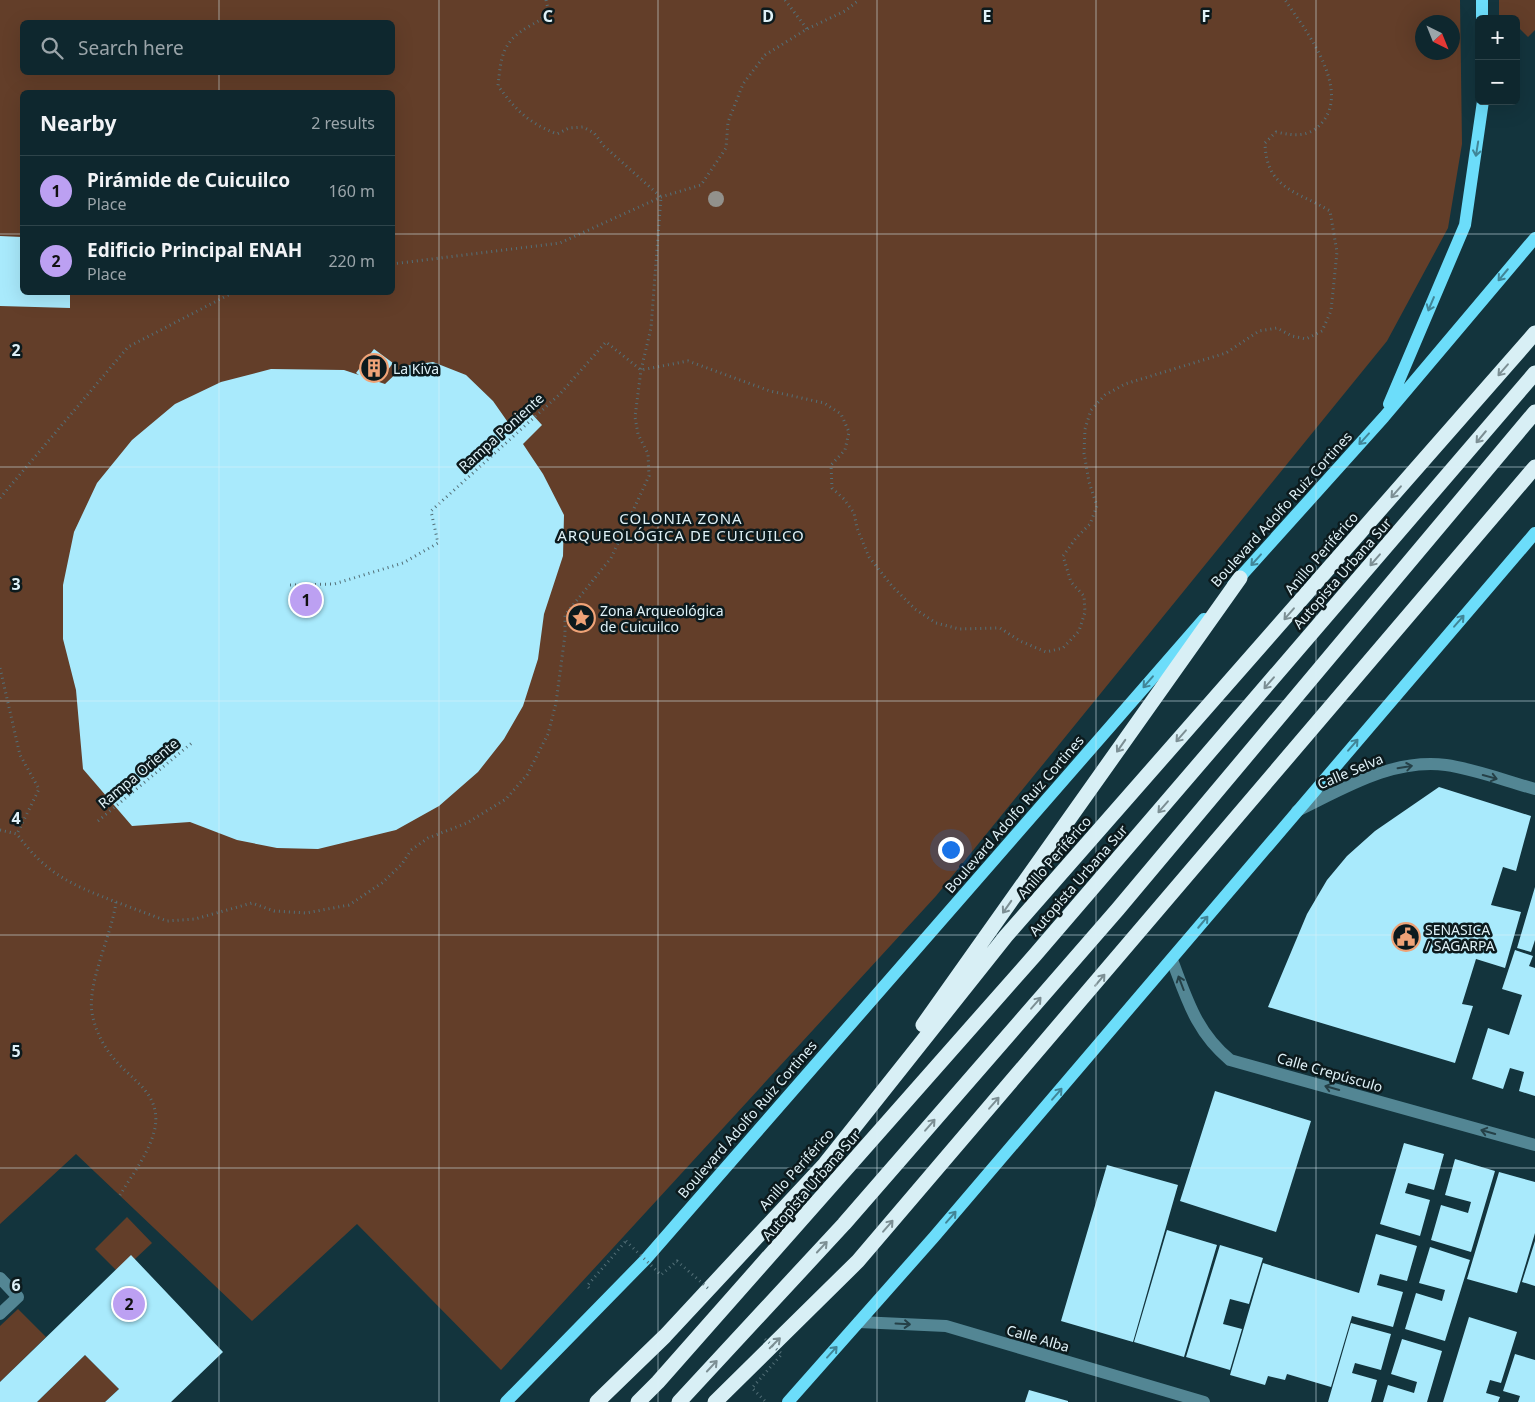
<!DOCTYPE html>
<html lang="en">
<head>
<meta charset="utf-8">
<style>
	body { margin:0; font-family:"Noto Sans",sans-serif; background:#1c333a; color:#f1f3f6 }
	.controls { position:absolute; right:15px; top:15px; display:grid; overflow:hidden; border-radius:8px; box-shadow:0 5px 20px #0002 }
	.controls button { width:45px; height:45px; display:grid; place-items:center; padding:0; border:0; border-bottom:1px solid #2e444a; background:#0e272e; color:#f1f3f6; font:25px sans-serif }
	.compass { position:absolute; left:1415px; top:15px; width:45px; height:45px; border-radius:50%; background:#0e272e; box-shadow:0 5px 20px #0002; rotate:137deg }
	.you { position:absolute; left:950px; top:849px; width:18px; height:18px; margin:-12px; border:4px solid #fff; border-radius:50%; background:#1a73e8; box-shadow:0 0 0 8px #1a73e833 }
	.badge { display:grid; place-items:center; width:32px; height:32px; border-radius:50%; background:#bca0f2; color:#111; font-size:16px; font-weight:700 }
	.pin { position:absolute; translate:-50% -50%; border:2px solid #fff; box-shadow:0 1px 5px #0006 }
	.list { margin:0; padding:0; list-style:none }
	h2 { display:flex; justify-content:space-between; align-items:center; height:65px; margin:0; padding:0 20px; font-size:21px }
	h2 small { font-size:16px; font-weight:400; color:#9ba5aa }
	.list li { display:grid; grid-template-columns:32px 1fr auto; gap:15px; align-items:center; box-sizing:border-box; height:70px; padding:0 20px; border-top:1px solid #2e444a }
	.list b { display:block; font-size:19px; white-space:nowrap }
	.list p { margin:0; font-size:16px; white-space:nowrap; color:#9ba5aa }
	.list em { font-size:16px; font-style:normal; color:#9ba5aa }
	.icon { flex:none; width:28px; height:28px; fill:none; stroke:currentColor; stroke-width:2; stroke-linecap:round; stroke-linejoin:round }
	.map { position:relative; flex:none; width:1535px; height:1402px; overflow:hidden }
	.search { position:absolute; background:#0e272e; box-shadow:0 5px 20px #0002; left:20px; top:20px; width:375px; height:55px; display:flex; align-items:center; gap:12px; box-sizing:border-box; padding:0 18px; border-radius:8px; color:#9ba5aa; font-size:19px }
	.panel { position:absolute; background:#0e272e; box-shadow:0 5px 20px #0002; left:20px; top:90px; width:375px; height:205px; border-radius:8px }
	.map>svg:first-child { display:block }
</style>
</head>
<body>
<div class="map">
<svg width="1535" height="1402" viewBox="0 0 1535 1402">
	<rect width="100%" height="100%" fill="#13343d"/>
	<!-- green -->
	<path fill="#633e29" fill-rule="evenodd" d="M 0,0 L 1460,0 L 1462,144 L 1448,228 L 1387,341 L 936,896 L 501,1370 L 357,1224 L 252,1321 L 76,1154 L 0,1224 ZM 22,22 L 392,22 L 392,72 L 22,72 ZM 1422,22 L 1452,22 L 1452,52 L 1422,52 ZM 22,92 L 392,92 L 392,292 L 22,292 Z
		M 1499,0 L 1535,0 L 1535,30 L 1528,37 L 1516,25 L 1516,19 L 1499,18 Z
		M 127,1217 L 152,1243 L 135,1259 L 116,1270 L 95,1249 Z
		M 18,1309 L 46,1337 L 0,1382 L 0,1326 Z
		M 85,1355 L 119,1389 L 105,1402 L 37,1402 Z"/>
	<!-- building -->
	<path fill="#a9eafc" d="M 0,236 L 22,237 L 22,292 L 70,292 L 70,308 L 0,306 Z
		M 374,349 L 393,363 L 379,382 L 385,384 L 404,366 L 433,362 L 466,375 L 493,401 L 514,431 L 532,414 L 542,425 L 523,444 L 543,474 L 564,515 L 563,556 L 544,614 L 538,659 L 523,706 L 504,739 L 478,772 L 439,806 L 396,830 L 318,849 L 277,848 L 237,840 L 190,822 L 132,826 L 83,769 L 76,690 L 63,639 L 63,585 L 74,532 L 97,483 L 132,440 L 175,404 L 221,382 L 271,369 L 344,370 L 359,375 L 356,373 Z
		M 1439,787 L 1531,816 L 1516,871 L 1503,867 L 1491,905 L 1521,912 L 1505,968 L 1476,959 L 1462,1004 L 1473,1006 L 1455,1063 L 1268,1007 L 1307,914 L 1327,880 L 1347,856 L 1375,831 Z
		M 1535,887 L 1535,940 L 1531,952 L 1517,948 Z
		M 1515,950 L 1533,956 L 1529,966 L 1535,968 L 1535,1096 L 1519,1091 L 1524,1072 L 1510,1068 L 1503,1089 L 1472,1079 L 1488,1028 L 1509,1035 L 1522,995 L 1502,989 Z
		M 1215,1091 L 1311,1121 L 1276,1232 L 1180,1201 Z
		M 1404,1143 L 1444,1154 L 1434,1190 L 1408,1183 L 1405,1193 L 1430,1200 L 1420,1236 L 1380,1224 Z
		M 1455,1159 L 1495,1171 L 1471,1252 L 1431,1240 L 1441,1205 L 1468,1213 L 1471,1202 L 1445,1195 Z
		M 1107,1165 L 1178,1185 L 1133,1342 L 1061,1321 Z
		M 1499,1172 L 1535,1182 L 1535,1233 L 1517,1293 L 1467,1279 Z
		M 1167,1230 L 1217,1245 L 1184,1357 L 1134,1342 Z
		M 1376,1234 L 1417,1246 L 1407,1281 L 1380,1274 L 1377,1285 L 1403,1292 L 1393,1327 L 1352,1316 L 1331,1387 L 1287,1374 L 1285,1380 L 1268,1376 L 1265,1385 L 1230,1375 L 1263,1263 L 1359,1293 Z
		M 1535,1241 L 1535,1286 L 1522,1282 Z
		M 1220,1245 L 1263,1258 L 1249,1304 L 1230,1299 L 1223,1324 L 1242,1329 L 1230,1370 L 1186,1357 Z
		M 1430,1247 L 1470,1260 L 1445,1341 L 1405,1329 L 1416,1293 L 1442,1301 L 1445,1290 L 1419,1283 Z
		M 131,1255 L 223,1352 L 171,1402 L 105,1402 L 119,1389 L 85,1355 L 37,1402 L 0,1402 L 0,1382 Z
		M 1469,1317 L 1517,1332 L 1501,1383 L 1490,1380 L 1486,1393 L 1500,1397 L 1498,1402 L 1443,1402 Z
		M 1351,1323 L 1391,1334 L 1381,1370 L 1355,1363 L 1352,1373 L 1377,1380 L 1371,1402 L 1328,1402 Z
		M 1402,1339 L 1442,1351 L 1427,1402 L 1383,1402 L 1388,1385 L 1414,1393 L 1417,1382 L 1391,1374 Z
		M 1515,1354 L 1535,1360 L 1535,1402 L 1518,1402 L 1520,1396 L 1503,1391 Z
		M 1029,1390 L 1068,1401 L 1068,1402 L 1025,1402 Z"/>
	<g fill="none" stroke-linecap="round" stroke-linejoin="round">
		<!-- path -->
		<path stroke="#547078" stroke-width="3" stroke-dasharray="1 4" stroke-linecap="butt" d="M 546,0 L 548,9 C 543,20 538,21 528,27 C 502,42 501,57 498,86 C 517,111 527,122 557,134 L 569,128 L 583,127 L 594,133 L 604,146 L 661,197
			M 785,0 L 807,29
			M 392,264 L 560,243 L 661,197 L 701,185 L 726,148 L 728,122 L 743,84 L 765,55 L 807,29 L 845,11 L 859,0
			M 0,498 L 128,347 L 234,292
			M 290,585 L 334,584 L 403,563 L 438,543 L 431,511 L 560,394 L 606,342 L 641,370 L 688,361 L 770,391 L 824,403 L 841,414 L 849,432 L 845,450 L 831,465 L 832,488 L 844,499 L 854,513 L 857,528 L 869,557 L 892,586 L 915,609 L 936,623 L 959,629 L 1000,628 L 1020,641 L 1046,652 L 1063,648 L 1079,631 L 1085,612 L 1084,596 L 1071,582 L 1063,556 L 1076,538 L 1090,524 L 1097,506 L 1089,482 L 1084,453 L 1085,429 L 1091,410 L 1105,395 L 1125,384 L 1226,353 L 1259,331 L 1277,328 L 1292,336 L 1306,339 L 1322,331 L 1331,311 L 1337,252 L 1330,211 C 1297,191 1266,189 1265,143 L 1276,132 C 1295,136 1311,138 1324,120 C 1349,86 1305,29 1285,0
			M 0,668 L 20,755 L 39,789 L 17,834
			M 98,821 L 193,742
			M 0,830 L 17,834 C 46,874 72,885 116,902 C 112,934 87,983 92,1013 C 95,1030 103,1046 115,1060 C 133,1081 161,1094 155,1128 C 150,1152 132,1175 120,1195
			M 116,902 L 167,921 L 195,919 L 252,903 L 274,911 L 306,913 L 349,905 L 382,883 L 402,864 L 411,850 L 428,838 L 467,823 L 506,799 L 527,775 L 548,734 L 556,703 L 565,635 L 565,615 L 611,558 L 649,476 L 648,454 L 638,434 L 635,417 L 641,370 L 651,328 L 661,197
			M 589,1288 L 587,1286 L 626,1241"/>
		<!-- minor -->
		<path stroke="#538694" stroke-width="12" d="M 1297,811 C 1343,789 1392,758 1446,765 C 1475,769 1506,781 1535,789
			M 1172,960 C 1187,999 1196,1032 1230,1060 L 1535,1145
			M 0,1278 L 18,1297 L 0,1314
			M 859,1322 L 946,1326 L 1204,1402"/>
		<!-- major -->
		<path stroke="#6cddfa" stroke-width="12" d="M 1482,0 L 1482,19
			M 1389,404 L 1465,225 L 1483,101
			M 1233,585 L 1384,417 L 1535,238
			M 506,1402 L 646,1259 L 1204,619
			M 788,1402 L 934,1237 L 1535,533"/>
		<!-- highway -->
		<path stroke="#d8eff5" stroke-width="15" d="M 923,1025 L 1240,578
			M 597,1402 L 665,1336 L 825,1164 L 1006,936 L 1535,333
			M 715,1402 L 858,1261 L 1535,467"/>
		<!-- path-bridge -->
		<path stroke="#547078" stroke-width="3" stroke-dasharray="1 4" stroke-linecap="butt" d="M 626,1241 L 661,1275 L 677,1261 L 710,1290
			M 765,1339 L 782,1354 L 752,1388 L 766,1402"/>
		<!-- highway-bridge -->
		<path stroke="#d8eff5" stroke-width="15" d="M 638,1402 L 658,1382 L 1035,955 L 1535,373
			M 679,1402 L 844,1224 L 1118,909 L 1535,412"/>
	</g>
	<!-- trees -->
	<circle fill="#92918c" cx="716" cy="199" r="8"/>
	<!-- one-way arrows -->
	<defs><path id="oneway-shaft" d="M-6 0H5M1.5-3L5.5 0L1.5 3" fill="none" stroke-width="1.6" stroke-linecap="round" stroke-linejoin="round" transform="scale(1.25)"/></defs>
	<g stroke="#418597">
		<use href="#oneway-shaft" transform="translate(1477 149) rotate(99)"/>
		<use href="#oneway-shaft" transform="translate(1503 275) rotate(130)"/>
		<use href="#oneway-shaft" transform="translate(1431 304) rotate(113)"/>
		<use href="#oneway-shaft" transform="translate(1364 439) rotate(132)"/>
		<use href="#oneway-shaft" transform="translate(1256 560) rotate(132)"/>
		<use href="#oneway-shaft" transform="translate(1459 621) rotate(-49)"/>
		<use href="#oneway-shaft" transform="translate(1148 682) rotate(131)"/>
		<use href="#oneway-shaft" transform="translate(1353 745) rotate(-49)"/>
		<use href="#oneway-shaft" transform="translate(1203 922) rotate(-50)"/>
		<use href="#oneway-shaft" transform="translate(1057 1094) rotate(-49)"/>
		<use href="#oneway-shaft" transform="translate(951 1217) rotate(-49)"/>
		<use href="#oneway-shaft" transform="translate(832 1352) rotate(-48)"/>
	</g>
	<g stroke="#7c8f94">
		<use href="#oneway-shaft" transform="translate(1503 370) rotate(131)"/>
		<use href="#oneway-shaft" transform="translate(1481 437) rotate(130)"/>
		<use href="#oneway-shaft" transform="translate(1396 492) rotate(131)"/>
		<use href="#oneway-shaft" transform="translate(1375 560) rotate(131)"/>
		<use href="#oneway-shaft" transform="translate(1289 614) rotate(131)"/>
		<use href="#oneway-shaft" transform="translate(1269 683) rotate(131)"/>
		<use href="#oneway-shaft" transform="translate(1181 736) rotate(131)"/>
		<use href="#oneway-shaft" transform="translate(1121 746) rotate(125)"/>
		<use href="#oneway-shaft" transform="translate(1163 807) rotate(131)"/>
		<use href="#oneway-shaft" transform="translate(1007 907) rotate(125)"/>
		<use href="#oneway-shaft" transform="translate(1100 980) rotate(-50)"/>
		<use href="#oneway-shaft" transform="translate(1036 1003) rotate(-49)"/>
		<use href="#oneway-shaft" transform="translate(994 1103) rotate(-49)"/>
		<use href="#oneway-shaft" transform="translate(930 1125) rotate(-49)"/>
		<use href="#oneway-shaft" transform="translate(888 1226) rotate(-49)"/>
		<use href="#oneway-shaft" transform="translate(822 1247) rotate(-47)"/>
		<use href="#oneway-shaft" transform="translate(775 1343) rotate(-45)"/>
		<use href="#oneway-shaft" transform="translate(712 1366) rotate(-47)"/>
	</g>
	<g stroke="#254047">
		<use href="#oneway-shaft" transform="translate(1405 767) rotate(-9)"/>
		<use href="#oneway-shaft" transform="translate(1490 777) rotate(15)"/>
		<use href="#oneway-shaft" transform="translate(1181 983) rotate(-111)"/>
		<use href="#oneway-shaft" transform="translate(1332 1088) rotate(-164)"/>
		<use href="#oneway-shaft" transform="translate(1488 1132) rotate(-164)"/>
		<use href="#oneway-shaft" transform="translate(903 1324) rotate(3)"/>
	</g>
	<!-- grid -->
	<path fill="none" stroke="#dff1f7" stroke-width="1" stroke-opacity="0.55" d="M 219,0 L 219,22M 439,0 L 439,1402M 658,0 L 658,1402M 877,0 L 877,1402M 1096,0 L 1096,1402M 1316,0 L 1316,1402M 219,72 L 219,92M 0,234 L 22,234M 392,234 L 1535,234M 219,292 L 219,1402M 0,467 L 1535,467M 0,701 L 1535,701M 0,935 L 1535,935M 0,1168 L 1535,1168"/>
	<!-- icons -->
	<defs>
		<symbol id="building-ring" viewBox="-11 -11 22 22"><circle r="9.5" fill="#0c1a1d" stroke="#efa377" stroke-width="1.5"/><path d="M-4-6H4V6H1V3H-1V6H-4ZM-2.5-4.3h1.7v1.8h-1.7ZM.8-4.3h1.7v1.8H.8ZM-2.5-1h1.7V.8h-1.7ZM.8-1h1.7V.8H.8Z" fill="#efa377"/></symbol>
		<symbol id="sight-ring" viewBox="-11 -11 22 22"><circle r="9.5" fill="#0c1a1d" stroke="#efa377" stroke-width="1.5"/><path d="M0-6L1.8-2.2L6-1.7L2.9 1.2L3.7 5.4L0 3.3L-3.7 5.4L-2.9 1.2L-6-1.7L-1.8-2.2Z" fill="#efa377"/></symbol>
		<symbol id="civic-ring" viewBox="-11 -11 22 22"><circle r="9.5" fill="#0c1a1d" stroke="#efa377" stroke-width="1.5"/><path d="M-.6-6.5H3V-4.5H.6V-3L4-1V1h2V6H-6V1h2V-1L-.6-3ZM-1.2 2.5V6h2.4V2.5Z" fill="#efa377"/></symbol>
	</defs>
	<g fill-rule="evenodd">
		<use href="#building-ring" x="358" y="352" width="32" height="32"/>
		<use href="#sight-ring" x="565" y="602" width="32" height="32"/>
		<use href="#civic-ring" x="1390" y="921" width="32" height="32"/>
	</g>
	<g text-anchor="middle" dominant-baseline="central" stroke-width="5" stroke-linejoin="round" paint-order="stroke">
		<!-- poi labels -->
		<g font-size="14" fill="#dff1f7" stroke="#0c1a1d" text-anchor="start">
			<text x="393" y="368">La Kiva</text>
			<text x="600" y="610">Zona Arqueológica<tspan x="600" dy="16">de Cuicuilco</tspan></text>
			<text x="1425" y="929">SENASICA<tspan x="1425" dy="16">/ SAGARPA</tspan></text>
		</g>
		<!-- street labels -->
		<g font-size="14" fill="#dff1f7" stroke="#0c1a1d">
			<text transform="translate(501 432) rotate(-42)">Rampa Poniente</text>
			<text transform="translate(1281 509) rotate(-48)">Boulevard Adolfo Ruiz Cortines</text>
			<text transform="translate(1321 553) rotate(-49)">Anillo Periférico</text>
			<text transform="translate(1342 573) rotate(-49)">Autopista Urbana Sur</text>
			<text transform="translate(1350 771) rotate(-23)">Calle Selva</text>
			<text transform="translate(138 773) rotate(-40)">Rampa Oriente</text>
			<text transform="translate(1014 814) rotate(-49)">Boulevard Adolfo Ruiz Cortines</text>
			<text transform="translate(1054 857) rotate(-49)">Anillo Periférico</text>
			<text transform="translate(1078 880) rotate(-49)">Autopista Urbana Sur</text>
			<text transform="translate(1330 1072) rotate(16)">Calle Crepúsculo</text>
			<text transform="translate(747 1119) rotate(-49)">Boulevard Adolfo Ruiz Cortines</text>
			<text transform="translate(796 1169) rotate(-48)">Anillo Periférico</text>
			<text transform="translate(811 1185) rotate(-49)">Autopista Urbana Sur</text>
			<text transform="translate(1038 1338) rotate(16)">Calle Alba</text>
		</g>
		<!-- neighbourhood labels -->
		<g font-size="15" letter-spacing="1" fill="#dff1f7" stroke="#0c1a1d">
			<text x="681" y="518">COLONIA ZONA<tspan x="681" dy="17">ARQUEOLÓGICA DE CUICUILCO</tspan></text>
		</g>
	</g>
	<g font-size="16" text-anchor="middle" font-weight="bold" fill="#dff1f7" stroke="#0c1a1d" stroke-width="5" stroke-linejoin="round" paint-order="stroke">
		<text x="548" y="22">C</text>
		<text x="768" y="22">D</text>
		<text x="987" y="22">E</text>
		<text x="1206" y="22">F</text>
		<text x="16" y="356">2</text>
		<text x="16" y="590">3</text>
		<text x="16" y="824">4</text>
		<text x="16" y="1057">5</text>
		<text x="16" y="1291">6</text>
	</g>
</svg>
<div class="controls">
<button>+</button>
<button>−</button>
</div>
<svg class="compass" viewBox="-18 -18 36 36"><path d="M0-13l5 13h-10z" fill="#e53935"/><path d="M0 13l5-13h-10z" fill="#9ba5aa"/></svg>
<div class="you"></div>
<div class="pin badge" style="left:306px;top:600px">1</div>
<div class="pin badge" style="left:129px;top:1304px">2</div>
<div class="search"><svg class="icon" aria-label="search" viewBox="0 0 24 24"><circle cx="10" cy="10" r="6"/><path d="M15 15l6 6"/></svg>Search here</div>
<section class="panel">
<h2>Nearby<small>2 results</small></h2>
<ul class="list">
<li><span class="badge">1</span><div><b>Pirámide de Cuicuilco</b><p>Place</p></div><em>160 m</em></li>
<li><span class="badge">2</span><div><b>Edificio Principal ENAH</b><p>Place</p></div><em>220 m</em></li>
</ul>
</section>
</div>
</body>
</html>
